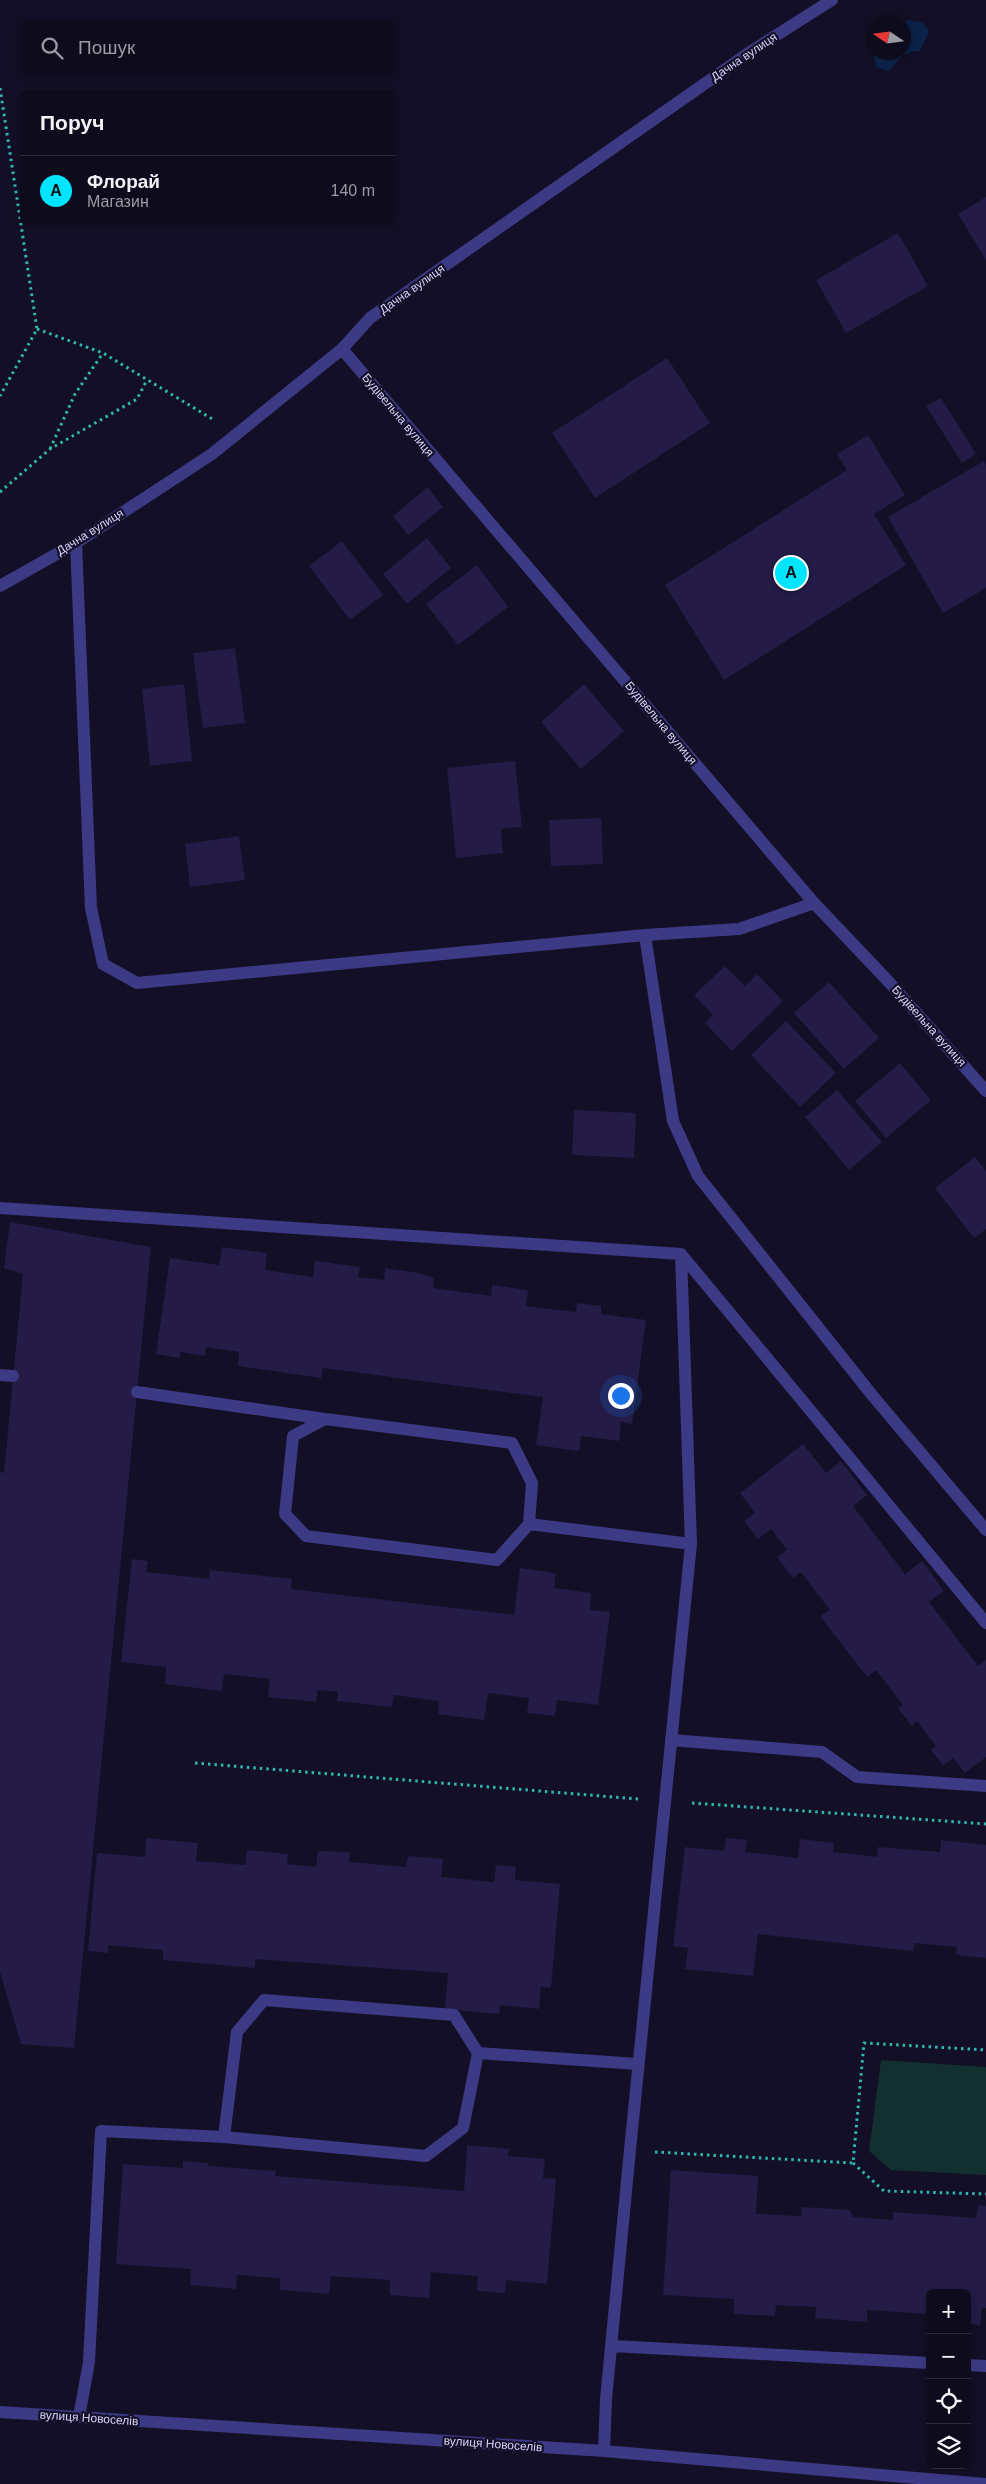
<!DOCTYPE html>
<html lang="uk">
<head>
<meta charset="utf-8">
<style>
	body { margin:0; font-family:Helvetica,sans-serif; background:#1c1929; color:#f1f3f6 }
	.controls { position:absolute; right:15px; bottom:15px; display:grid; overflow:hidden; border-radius:8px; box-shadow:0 2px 8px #0003 }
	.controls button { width:45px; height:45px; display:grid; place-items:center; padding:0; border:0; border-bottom:1px solid #2e2b3b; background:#0e0b1c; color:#f1f3f6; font:25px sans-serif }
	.compass { position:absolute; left:866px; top:15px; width:45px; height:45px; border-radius:50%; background:#0e0b1c; box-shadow:0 2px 8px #0003; rotate:283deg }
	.you { position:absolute; left:620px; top:1395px; width:18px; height:18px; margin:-12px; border:4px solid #fff; border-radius:50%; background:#1a73e8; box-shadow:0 0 0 8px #1a73e833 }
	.badge { display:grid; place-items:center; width:32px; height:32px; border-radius:50%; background:#00e5ff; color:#111; font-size:16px; font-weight:700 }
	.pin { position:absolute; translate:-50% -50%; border:2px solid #fff; box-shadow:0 1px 5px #0006 }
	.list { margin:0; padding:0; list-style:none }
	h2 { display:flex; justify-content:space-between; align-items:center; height:65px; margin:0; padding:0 20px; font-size:21px }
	h2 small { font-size:16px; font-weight:400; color:#9b9ba3 }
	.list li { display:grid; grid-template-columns:32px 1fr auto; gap:15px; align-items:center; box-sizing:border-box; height:70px; padding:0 20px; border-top:1px solid #2e2b3b }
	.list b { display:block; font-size:19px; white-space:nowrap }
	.list p { margin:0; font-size:16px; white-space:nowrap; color:#9b9ba3 }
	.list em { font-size:16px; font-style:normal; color:#9b9ba3 }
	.icon { flex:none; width:28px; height:28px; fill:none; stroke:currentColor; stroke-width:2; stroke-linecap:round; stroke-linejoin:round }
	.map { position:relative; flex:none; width:986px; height:2484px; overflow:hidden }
	.search { position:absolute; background:#0e0b1c; box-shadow:0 2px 8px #0003; left:20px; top:20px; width:375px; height:55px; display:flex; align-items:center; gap:12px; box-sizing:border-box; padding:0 18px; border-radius:8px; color:#9b9ba3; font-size:19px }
	.panel { position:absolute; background:#0e0b1c; box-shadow:0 2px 8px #0003; left:20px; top:90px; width:375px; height:135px; border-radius:8px }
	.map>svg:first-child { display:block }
</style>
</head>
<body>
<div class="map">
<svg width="986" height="2484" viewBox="0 0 986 2484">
	<rect width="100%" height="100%" fill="#130f26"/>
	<!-- green -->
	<path fill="#12302f" d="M 881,2060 L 986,2067 L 986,2175 L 891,2170 L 869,2151 Z"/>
	<!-- water -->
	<path fill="#0c2248" d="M 908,20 L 923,23 L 929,31 L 920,51 C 902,50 900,60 889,71 L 876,67 L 873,48 L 874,52 L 904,52 L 904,23 Z"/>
	<!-- building -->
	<path fill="#241b47" d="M 986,197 L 986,260 L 958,214 Z
		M 898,233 L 928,286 L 846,333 L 816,280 Z
		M 667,358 L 710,423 L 595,498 L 552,433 Z
		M 941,398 L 976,454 L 962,463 L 926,406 Z
		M 868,435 L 905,495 L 874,514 L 906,565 L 724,680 L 665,585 L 847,470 L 837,454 Z
		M 984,461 L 986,465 L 986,588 L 943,613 L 888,517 Z
		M 428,487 L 443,507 L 408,535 L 393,516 Z
		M 427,538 L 451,568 L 407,604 L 383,574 Z
		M 342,541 L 383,595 L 350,620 L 309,566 Z
		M 477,565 L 508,607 L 458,645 L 426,604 Z
		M 235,648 L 245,723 L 203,728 L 193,653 Z
		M 184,684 L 192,761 L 150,766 L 142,689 Z
		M 584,684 L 624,731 L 581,769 L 541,722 Z
		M 515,761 L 522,827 L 501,829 L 503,853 L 456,858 L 447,768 Z
		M 601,818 L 603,864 L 551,866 L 549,820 Z
		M 239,836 L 245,880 L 190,887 L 185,844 Z
		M 725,966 L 745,986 L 757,974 L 783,1001 L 732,1051 L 705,1023 L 713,1015 L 694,995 Z
		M 829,982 L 879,1038 L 844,1069 L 794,1013 Z
		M 786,1021 L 836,1073 L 800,1107 L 751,1055 Z
		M 900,1063 L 931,1100 L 886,1138 L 855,1101 Z
		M 837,1090 L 882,1142 L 849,1170 L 805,1117 Z
		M 574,1110 L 636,1113 L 634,1158 L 572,1155 Z
		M 975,1157 L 986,1171 L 986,1229 L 974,1238 L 935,1188 Z
		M 10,1222 L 151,1247 L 74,2048 L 21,2044 L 0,1972 L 0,1472 L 4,1473 L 23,1274 L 4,1268 Z
		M 222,1247 L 267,1253 L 265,1270 L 313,1277 L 315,1261 L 360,1267 L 358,1277 L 384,1280 L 385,1268 L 418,1273 L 434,1278 L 433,1288 L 491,1296 L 492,1285 L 528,1290 L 526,1306 L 576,1312 L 577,1303 L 601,1306 L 601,1314 L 646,1320 L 632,1424 L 621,1422 L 619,1441 L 581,1436 L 579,1451 L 536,1445 L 543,1397 L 323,1368 L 321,1378 L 238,1366 L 239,1352 L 206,1347 L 205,1356 L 180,1352 L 180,1358 L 156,1354 L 170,1258 L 219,1265 Z
		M 803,1444 L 826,1473 L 841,1461 L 867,1495 L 853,1506 L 905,1574 L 922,1561 L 944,1591 L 929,1602 L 978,1666 L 986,1660 L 986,1757 L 965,1773 L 953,1758 L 943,1765 L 931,1750 L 936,1746 L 917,1721 L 912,1726 L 898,1708 L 903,1705 L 876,1670 L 867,1677 L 820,1616 L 830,1610 L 801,1572 L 793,1578 L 777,1557 L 787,1550 L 771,1529 L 758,1539 L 744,1521 L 755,1513 L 740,1493 Z
		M 132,1559 L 148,1561 L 146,1572 L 209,1579 L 210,1570 L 292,1579 L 291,1589 L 514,1615 L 520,1568 L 556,1573 L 554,1588 L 591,1593 L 590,1610 L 610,1612 L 598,1705 L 557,1700 L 555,1716 L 527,1713 L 529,1698 L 488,1693 L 484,1720 L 438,1714 L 439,1701 L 394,1695 L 392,1707 L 337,1701 L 338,1692 L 318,1690 L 316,1702 L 268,1697 L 270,1679 L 224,1674 L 222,1691 L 165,1684 L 166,1667 L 121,1662 Z
		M 146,1838 L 198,1843 L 196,1861 L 245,1865 L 247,1850 L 288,1854 L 287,1864 L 316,1867 L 318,1851 L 350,1852 L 349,1862 L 406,1867 L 408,1856 L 443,1859 L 441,1877 L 494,1882 L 496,1865 L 516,1867 L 515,1880 L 560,1884 L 551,1988 L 541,1987 L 539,2009 L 500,2005 L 499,2014 L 445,2009 L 448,1973 L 255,1959 L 255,1968 L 163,1960 L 163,1950 L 108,1945 L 108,1953 L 88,1951 L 97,1853 L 145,1857 Z
		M 726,1838 L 747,1840 L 745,1852 L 798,1858 L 800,1839 L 834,1843 L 833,1852 L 877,1857 L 878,1847 L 940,1852 L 941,1840 L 986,1845 L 986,1958 L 956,1955 L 957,1947 L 915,1943 L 913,1951 L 758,1934 L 753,1976 L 685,1969 L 688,1948 L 673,1946 L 685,1847 L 724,1851 Z
		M 467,2145 L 509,2149 L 508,2156 L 545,2159 L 543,2178 L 556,2179 L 547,2284 L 506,2280 L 505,2293 L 477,2291 L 478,2276 L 431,2272 L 429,2298 L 390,2295 L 390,2280 L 331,2276 L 329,2294 L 318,2293 L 280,2290 L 280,2278 L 237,2275 L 236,2289 L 190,2285 L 191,2269 L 116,2264 L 123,2164 L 183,2168 L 183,2161 L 208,2163 L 208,2166 L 276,2171 L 275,2176 L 464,2191 Z
		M 671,2170 L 758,2176 L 756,2214 L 801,2216 L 802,2207 L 850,2210 L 853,2217 L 893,2220 L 893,2212 L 976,2218 L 978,2205 L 986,2206 L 986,2308 L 982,2308 L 980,2325 L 967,2324 L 967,2293 L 930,2293 L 930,2314 L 867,2310 L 867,2322 L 815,2318 L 816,2307 L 776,2305 L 775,2316 L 734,2314 L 734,2299 L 663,2295 Z"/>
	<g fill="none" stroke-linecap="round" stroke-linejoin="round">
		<!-- path -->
		<path stroke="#2fb8b0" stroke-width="3" stroke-dasharray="2.5 4" stroke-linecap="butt" d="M 0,88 L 37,329 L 0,396
			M 37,329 L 103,353 L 214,420
			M 50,449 L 75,394 L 103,353
			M 0,492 L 50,449 L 137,399 L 147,380
			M 195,1763 L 638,1799
			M 692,1803 L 986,1824
			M 655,2152 L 853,2163 L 864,2043 L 986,2050
			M 853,2163 L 884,2191 L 986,2194"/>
		<!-- lane -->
		<path stroke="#3d3a85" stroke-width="12" d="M 0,1208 L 681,1254 L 986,1623
			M 0,1375 L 13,1376
			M 137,1392 L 325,1419
			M 529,1524 L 497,1560 L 306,1536 L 285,1514 L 293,1436 L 325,1419 L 512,1443 L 532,1483 L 529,1524 L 691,1544
			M 671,1740 L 822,1752 L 857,1777 L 986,1786
			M 224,2137 L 426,2156 L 463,2128 L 478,2053
			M 612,2346 L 930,2363
			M 967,2365 L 986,2366
			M 79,2417 L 89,2362 L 101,2131 L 224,2137 L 237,2032 L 264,2000 L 454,2015 L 478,2053 L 638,2064
			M 604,2451 L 606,2399 L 630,2150 L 691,1544 L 681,1254"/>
		<!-- street -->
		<path stroke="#3d3a85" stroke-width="12" d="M 342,349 L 814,903 L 889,982 L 986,1091
			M 76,543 L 91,908 L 103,964 L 137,983 L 645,935 L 739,929 L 814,903
			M 0,586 L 76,543 L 212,454 L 342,349 L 370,318 L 750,52 L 832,0
			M 645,935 L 673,1121 L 698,1176 L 872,1395 L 986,1530
			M 0,2412 L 604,2451 L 986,2484"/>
	</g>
	<g text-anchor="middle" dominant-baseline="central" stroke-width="4.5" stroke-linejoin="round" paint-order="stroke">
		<!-- street labels -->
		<g font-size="12" fill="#d9d4ff" stroke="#130f26">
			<text transform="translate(744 57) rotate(-34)">Дачна вулиця</text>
			<text transform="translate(412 289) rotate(-35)">Дачна вулиця</text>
			<text transform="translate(398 415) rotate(50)">Будівельна вулиця</text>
			<text transform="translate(90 532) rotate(-32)">Дачна вулиця</text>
			<text transform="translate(661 723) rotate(50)">Будівельна вулиця</text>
			<text transform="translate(929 1026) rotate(48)">Будівельна вулиця</text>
			<text transform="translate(89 2418) rotate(4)">вулиця Новоселів</text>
			<text transform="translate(493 2444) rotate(4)">вулиця Новоселів</text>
		</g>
	</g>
</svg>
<div class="controls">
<button>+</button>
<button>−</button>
<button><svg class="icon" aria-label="locate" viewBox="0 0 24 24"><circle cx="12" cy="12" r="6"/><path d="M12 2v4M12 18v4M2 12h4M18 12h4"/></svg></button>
<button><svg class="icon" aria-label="layers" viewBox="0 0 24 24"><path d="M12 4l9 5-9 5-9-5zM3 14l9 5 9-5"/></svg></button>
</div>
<svg class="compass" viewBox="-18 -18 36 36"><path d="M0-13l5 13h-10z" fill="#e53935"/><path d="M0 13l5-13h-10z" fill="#9b9ba3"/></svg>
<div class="you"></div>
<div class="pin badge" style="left:791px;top:573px">A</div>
<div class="search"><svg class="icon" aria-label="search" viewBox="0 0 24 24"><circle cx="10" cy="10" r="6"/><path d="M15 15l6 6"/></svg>Пошук</div>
<section class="panel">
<h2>Поруч<small></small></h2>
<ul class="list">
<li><span class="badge">A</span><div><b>Флорай</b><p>Магазин</p></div><em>140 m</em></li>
</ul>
</section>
</div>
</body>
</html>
